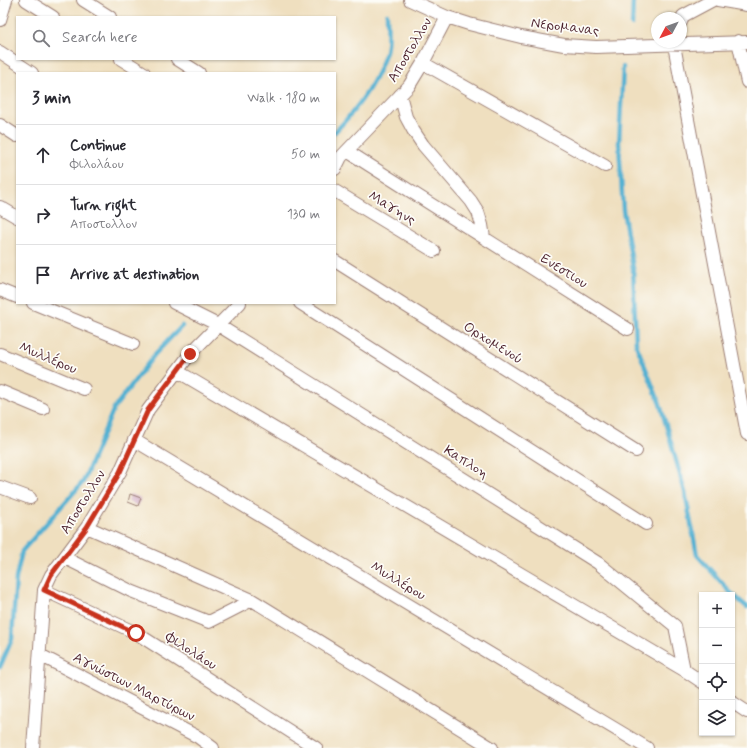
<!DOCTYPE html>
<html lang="en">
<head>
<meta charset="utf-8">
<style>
	body { margin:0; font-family:Mynerve,sans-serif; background:#f7f7f7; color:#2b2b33 }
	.controls { position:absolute; right:12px; bottom:12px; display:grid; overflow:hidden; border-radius:0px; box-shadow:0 1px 3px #0004 }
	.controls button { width:36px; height:36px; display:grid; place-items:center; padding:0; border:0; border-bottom:1px solid #e1e1e2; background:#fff; color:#2b2b33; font:20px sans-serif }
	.compass { position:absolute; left:651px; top:12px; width:36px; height:36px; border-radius:50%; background:#fff; box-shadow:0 1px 3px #0004; rotate:229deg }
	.stop { position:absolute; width:12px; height:12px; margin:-9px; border:3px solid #c8321e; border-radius:50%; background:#fff }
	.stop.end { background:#c8321e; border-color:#fff; box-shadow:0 1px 4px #0008 }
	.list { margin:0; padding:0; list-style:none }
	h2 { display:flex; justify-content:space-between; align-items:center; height:52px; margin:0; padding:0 16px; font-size:17px }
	h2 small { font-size:13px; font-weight:400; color:#7c7c81 }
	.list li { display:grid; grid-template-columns:26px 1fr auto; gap:12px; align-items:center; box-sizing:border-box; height:60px; padding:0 16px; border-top:1px solid #e1e1e2 }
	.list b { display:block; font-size:15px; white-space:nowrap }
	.list p { margin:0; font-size:13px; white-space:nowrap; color:#7c7c81 }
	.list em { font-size:13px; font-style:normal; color:#7c7c81 }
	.icon { flex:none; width:22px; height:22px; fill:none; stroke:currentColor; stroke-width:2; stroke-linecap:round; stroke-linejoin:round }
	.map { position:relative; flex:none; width:747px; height:748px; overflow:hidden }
	.search { position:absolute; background:#fff; box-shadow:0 1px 3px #0004; left:16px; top:16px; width:320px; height:44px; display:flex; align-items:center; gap:10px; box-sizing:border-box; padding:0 14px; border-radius:0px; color:#7c7c81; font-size:15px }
	.panel { position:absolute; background:#fff; box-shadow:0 1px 3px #0004; left:16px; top:72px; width:320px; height:232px; border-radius:0px }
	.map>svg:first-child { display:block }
</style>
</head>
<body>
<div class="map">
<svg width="747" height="748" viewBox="0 0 747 748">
	<rect width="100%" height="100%" fill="#fdfcf7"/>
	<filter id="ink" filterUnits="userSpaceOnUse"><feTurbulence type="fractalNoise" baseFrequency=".025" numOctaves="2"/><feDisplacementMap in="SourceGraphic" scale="8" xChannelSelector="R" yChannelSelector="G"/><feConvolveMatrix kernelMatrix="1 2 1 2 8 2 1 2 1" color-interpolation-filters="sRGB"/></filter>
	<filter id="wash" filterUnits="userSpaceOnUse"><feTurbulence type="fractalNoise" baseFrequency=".012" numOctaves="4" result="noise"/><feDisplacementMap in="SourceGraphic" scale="16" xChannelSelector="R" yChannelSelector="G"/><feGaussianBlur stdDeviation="0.9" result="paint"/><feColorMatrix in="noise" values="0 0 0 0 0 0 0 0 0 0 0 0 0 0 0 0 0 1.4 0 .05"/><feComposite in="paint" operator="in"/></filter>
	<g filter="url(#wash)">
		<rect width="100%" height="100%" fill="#efdfbf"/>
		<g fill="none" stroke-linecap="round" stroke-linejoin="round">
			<!-- stream -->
			<path stroke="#54b1d2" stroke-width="4.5" d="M 632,25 L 633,0
				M 623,67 L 619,143 L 623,210 L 633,268 L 636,344 L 660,404 L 685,492 L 697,555 L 730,592 L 747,607
				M 335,132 C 357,109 377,83 386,51 C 389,40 387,26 387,14
				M 0,667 L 12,639 L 16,578 L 22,551 L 83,482 L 114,408 L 155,354 L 182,326"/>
		</g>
		<g id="blocks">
			<!-- building -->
			<path fill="#c99dbb" d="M 130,494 L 141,498 L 138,506 L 128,502 Z"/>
		</g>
	</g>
	<g filter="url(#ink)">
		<use href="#blocks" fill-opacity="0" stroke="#9c7f75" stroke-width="1"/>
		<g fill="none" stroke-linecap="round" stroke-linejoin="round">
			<defs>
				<path id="minor" d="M 26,0 L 53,17
					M 83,0 L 110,17
					M 410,0 L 447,17 L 469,24 L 521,37 L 564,45 L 596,47 L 747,42
					M 718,0 L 747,5
					M 0,20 L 6,0
					M 681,22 L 683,16 L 713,0
					M 738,41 L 747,82
					M 675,42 L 674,45 L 747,434
					M 0,52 L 32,73
					M 121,59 L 144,73
					M 177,59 L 199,73
					M 423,63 L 605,166
					M 400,95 L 406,117 L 413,130 L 423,145 L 471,201 L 478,212 L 482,225 L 484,238
					M 0,125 L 17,136
					M 347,151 L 628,329
					M 335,169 L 341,157 L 409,86 L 423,63 L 447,17
					M 335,191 L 434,251
					M 0,207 L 17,217
					M 335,261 L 636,451
					M 0,290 L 17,297
					M 33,303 L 133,344
					M 174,303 L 218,325 L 598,563 L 675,626 L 684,670 L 702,682
					M 300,303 L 646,524
					M 0,354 L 84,389
					M 177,371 L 684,670
					M 0,391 L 43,409
					M 134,440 L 647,748
					M 0,487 L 30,498
					M 87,527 L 252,600 L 492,748
					M 65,558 L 131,591 L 209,622 L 252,600
					M 44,590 L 136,633 L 316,748
					M 40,655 L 198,737 L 213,748
					M 732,702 L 747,712
					M 33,748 L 44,590 L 51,575 L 87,527 L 120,472 L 148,410 L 190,354 L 240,303"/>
			</defs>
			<!-- minor casing -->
			<use href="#minor" stroke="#9c7f75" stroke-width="14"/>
			<!-- minor -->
			<use href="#minor" stroke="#fff" stroke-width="12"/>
		</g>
	</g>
	<g fill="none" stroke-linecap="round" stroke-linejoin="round" filter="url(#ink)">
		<!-- route -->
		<path stroke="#c8321e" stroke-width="5" d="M 136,633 L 44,590 L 51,575 L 87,527 L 120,472 L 148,410 L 190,354"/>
	</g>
	<g text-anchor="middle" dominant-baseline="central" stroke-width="3.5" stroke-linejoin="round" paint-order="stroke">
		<!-- street labels -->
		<g font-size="14" fill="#4a1f2b" stroke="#fdfcf7">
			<text transform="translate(565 27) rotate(7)">Νερομανας</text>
			<text transform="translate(410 50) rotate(-59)">Αποστολλον</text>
			<text transform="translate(392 208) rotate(31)">Μαγηνς</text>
			<text transform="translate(564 271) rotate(32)">Ενεστιου</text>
			<text transform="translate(493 343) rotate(32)">Ορχομενού</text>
			<text transform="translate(48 358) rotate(23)">Μυλλέρου</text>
			<text transform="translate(466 462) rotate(32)">Καπλοη</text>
			<text transform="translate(83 502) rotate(-58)">Αποστολλον</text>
			<text transform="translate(398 581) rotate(31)">Μυλλέρου</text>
			<text transform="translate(191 651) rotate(33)">Φιλολάου</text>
			<text transform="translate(134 687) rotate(27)">Αγνώστων Μαρτύρων</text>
		</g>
	</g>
</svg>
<div class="controls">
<button>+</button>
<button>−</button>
<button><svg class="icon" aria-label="locate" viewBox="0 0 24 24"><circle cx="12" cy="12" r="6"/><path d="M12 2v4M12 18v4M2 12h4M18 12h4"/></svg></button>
<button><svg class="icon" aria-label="layers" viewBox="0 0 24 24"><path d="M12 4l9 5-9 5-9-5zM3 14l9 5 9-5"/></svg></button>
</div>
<svg class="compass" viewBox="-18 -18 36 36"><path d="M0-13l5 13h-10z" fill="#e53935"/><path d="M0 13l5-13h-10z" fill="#7c7c81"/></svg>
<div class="stop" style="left:136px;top:633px"></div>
<div class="stop end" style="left:190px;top:354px"></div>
<div class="search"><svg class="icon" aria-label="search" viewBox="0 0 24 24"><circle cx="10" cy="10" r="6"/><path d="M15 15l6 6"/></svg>Search here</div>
<section class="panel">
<h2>3 min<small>Walk · 180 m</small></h2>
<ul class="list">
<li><svg class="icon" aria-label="ahead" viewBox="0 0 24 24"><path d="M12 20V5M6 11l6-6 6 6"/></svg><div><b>Continue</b><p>Φιλολάου</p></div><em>50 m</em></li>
<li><svg class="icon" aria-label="right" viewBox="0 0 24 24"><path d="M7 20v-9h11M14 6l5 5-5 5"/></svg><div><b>Turn right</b><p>Αποστολλον</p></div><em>130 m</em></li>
<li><svg class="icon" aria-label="arrive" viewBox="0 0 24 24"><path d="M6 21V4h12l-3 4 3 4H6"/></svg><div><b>Arrive at destination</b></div></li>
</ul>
</section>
</div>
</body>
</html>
